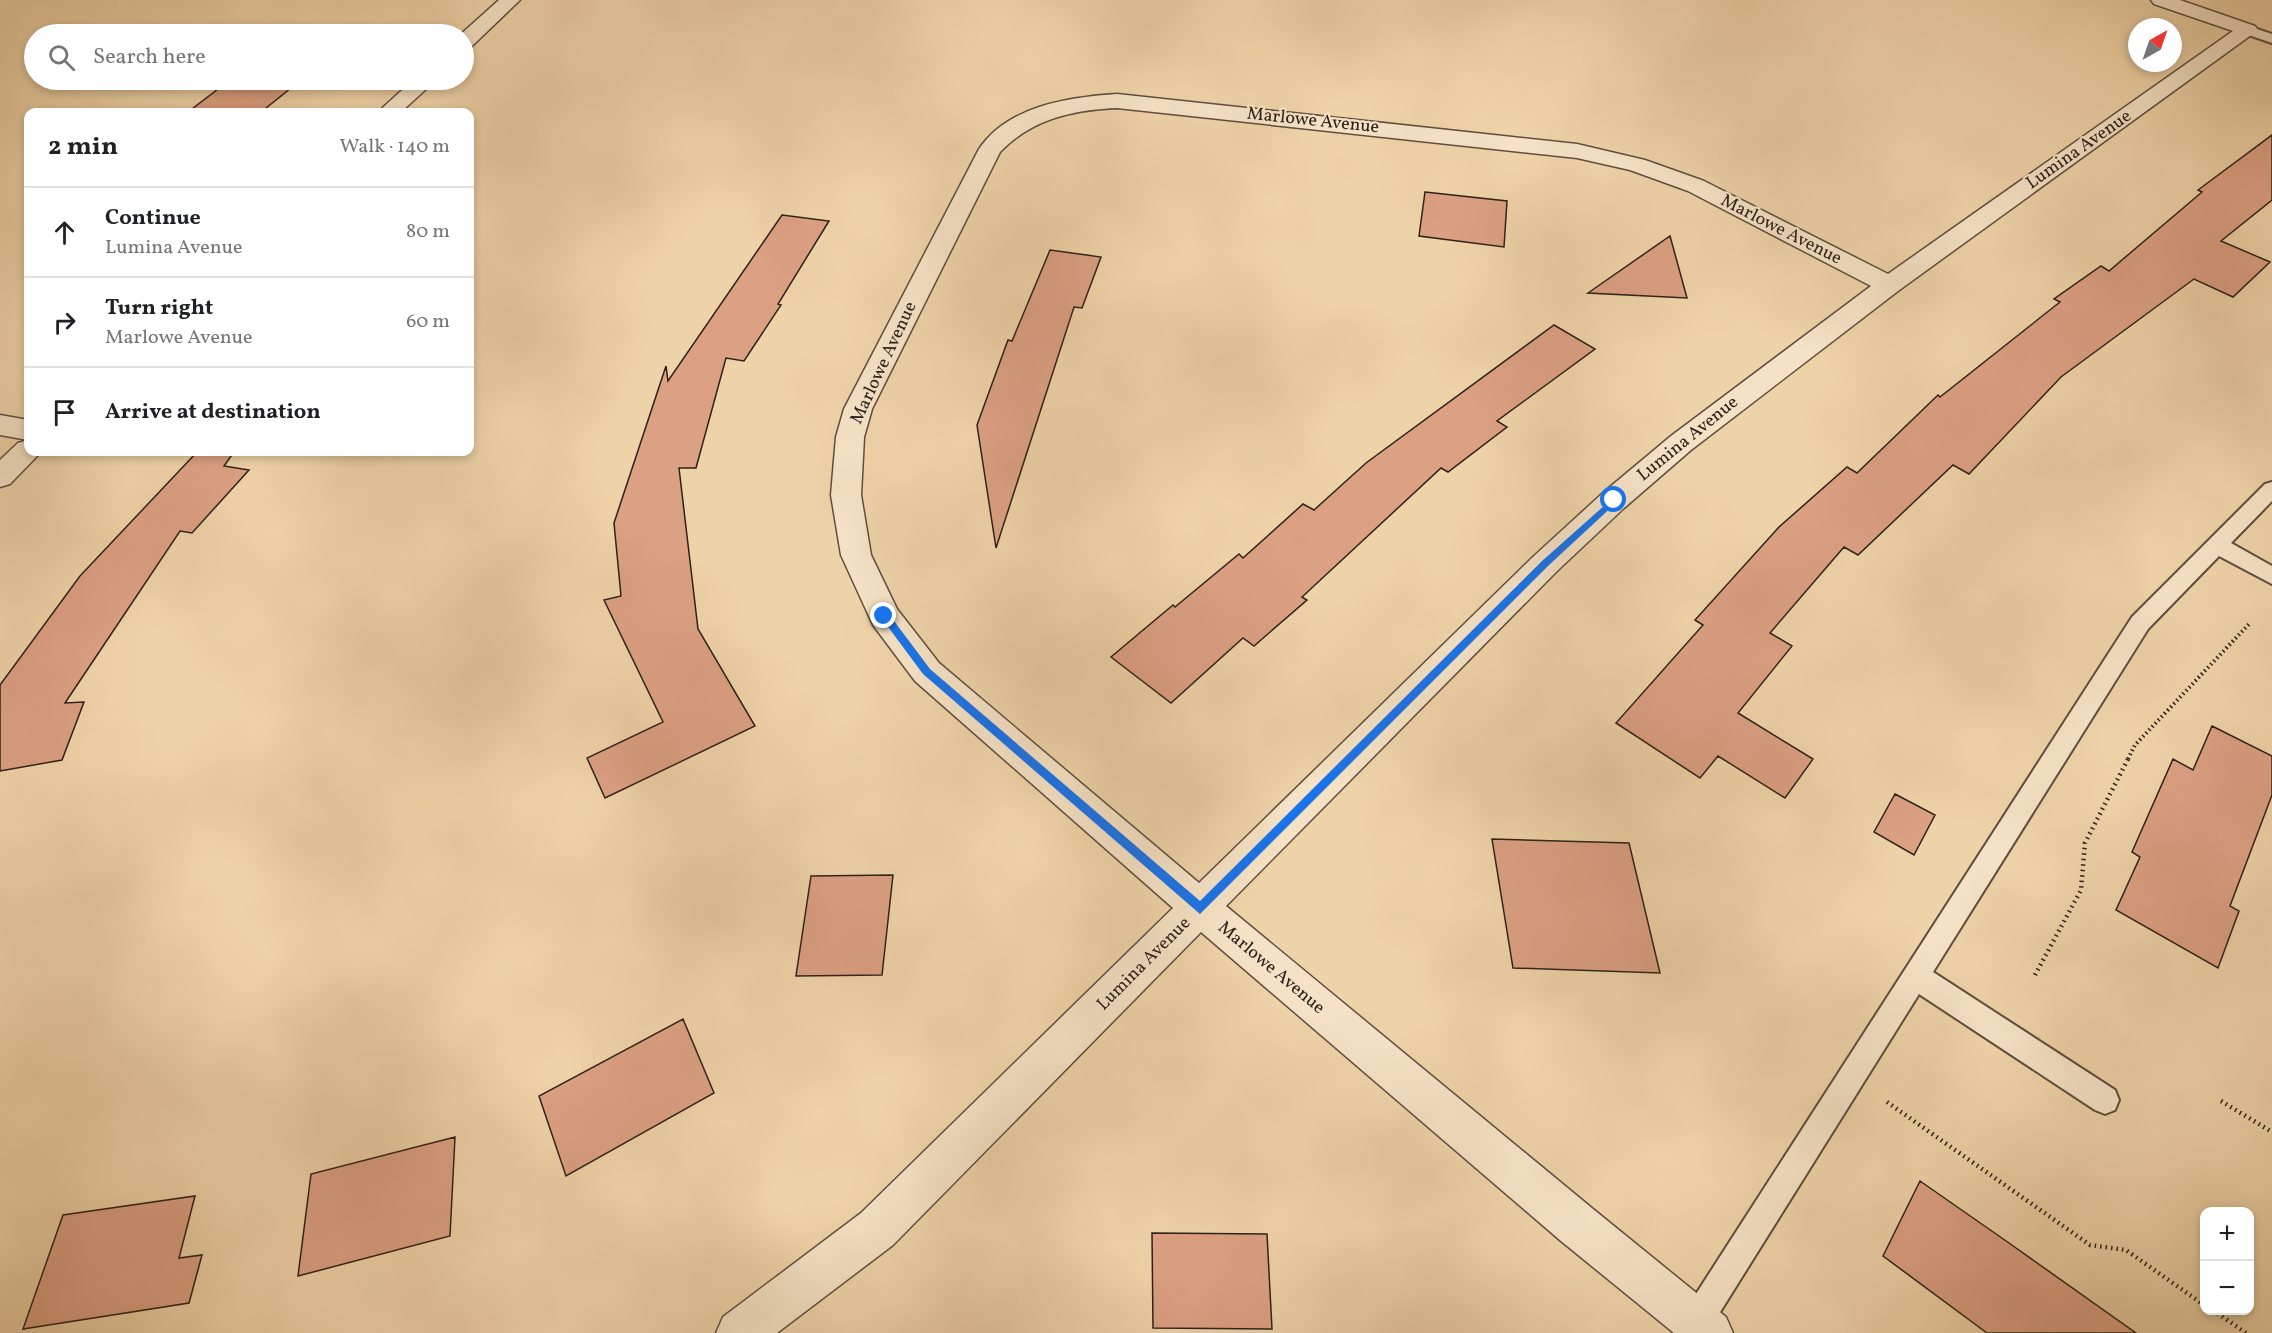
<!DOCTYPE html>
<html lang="en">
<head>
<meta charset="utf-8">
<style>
	body { margin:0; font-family:Vollkorn,serif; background:#f6f6f6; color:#202124 }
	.controls { position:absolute; right:18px; bottom:18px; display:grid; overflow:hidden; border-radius:12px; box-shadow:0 3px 9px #0003 }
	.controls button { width:54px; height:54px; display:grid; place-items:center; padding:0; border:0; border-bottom:2px solid #e0e0e0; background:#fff; color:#202124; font:30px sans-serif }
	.compass { position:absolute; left:2128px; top:18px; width:54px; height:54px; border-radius:50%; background:#fff; box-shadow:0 3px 9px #0003; rotate:40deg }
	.stop { position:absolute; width:18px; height:18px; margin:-14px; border:4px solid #1a73e8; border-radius:50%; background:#fff }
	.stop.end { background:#1a73e8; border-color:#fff; box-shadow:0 2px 6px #0008 }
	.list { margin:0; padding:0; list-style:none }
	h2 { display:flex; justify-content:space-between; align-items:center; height:78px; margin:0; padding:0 24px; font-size:26px }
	h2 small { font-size:20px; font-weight:400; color:#757577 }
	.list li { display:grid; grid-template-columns:39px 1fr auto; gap:18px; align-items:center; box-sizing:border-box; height:90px; padding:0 24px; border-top:2px solid #e0e0e0 }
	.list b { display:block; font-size:22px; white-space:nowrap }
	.list p { margin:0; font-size:20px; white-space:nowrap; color:#757577 }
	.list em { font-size:20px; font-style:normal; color:#757577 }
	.icon { flex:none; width:33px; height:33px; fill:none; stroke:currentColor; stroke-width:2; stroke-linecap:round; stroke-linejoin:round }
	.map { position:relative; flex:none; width:2272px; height:1333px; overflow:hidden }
	.search { position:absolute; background:#fff; box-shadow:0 3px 9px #0003; left:24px; top:24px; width:450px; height:66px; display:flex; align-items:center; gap:15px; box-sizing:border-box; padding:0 21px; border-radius:33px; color:#757577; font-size:22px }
	.panel { position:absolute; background:#fff; box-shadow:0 3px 9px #0003; left:24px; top:108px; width:450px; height:348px; border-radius:12px }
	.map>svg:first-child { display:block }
</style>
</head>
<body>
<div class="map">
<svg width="2272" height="1333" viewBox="0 0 2272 1333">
	<rect width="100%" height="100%" fill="#efd3a8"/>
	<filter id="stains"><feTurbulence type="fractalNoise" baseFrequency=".00333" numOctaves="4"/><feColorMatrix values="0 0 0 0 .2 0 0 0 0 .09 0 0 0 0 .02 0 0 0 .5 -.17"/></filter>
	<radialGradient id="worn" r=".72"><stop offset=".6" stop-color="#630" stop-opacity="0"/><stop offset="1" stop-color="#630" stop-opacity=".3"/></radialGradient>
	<!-- building -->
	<path fill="#dca083" stroke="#2d211b" stroke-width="1.5" d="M 230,80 L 301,80 L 261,112 L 188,112 Z
		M 2272,135 L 2272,200 L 2221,241 L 2270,262 L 2233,297 L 2194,279 L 2061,377 L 1969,474 L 1953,465 L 1858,555 L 1844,547 L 1770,633 L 1792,646 L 1738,713 L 1813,759 L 1785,798 L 1718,756 L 1700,778 L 1616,723 L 1703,625 L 1695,620 L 1779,527 L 1847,467 L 1857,473 L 1938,395 L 1940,397 L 2060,302 L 2054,299 L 2101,266 L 2109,271 L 2202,192 L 2198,190 Z
		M 1425,192 L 1507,201 L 1504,247 L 1419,236 Z
		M 782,215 L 829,221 L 778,304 L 781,305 L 744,361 L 726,358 L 696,468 L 679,468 L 698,629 L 755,726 L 605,798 L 587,758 L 663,722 L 604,600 L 621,596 L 614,523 L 666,366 L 668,381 Z
		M 1670,236 L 1687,298 L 1588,293 Z
		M 1050,250 L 1101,257 L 1082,308 L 1074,307 L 996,548 L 977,425 L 1008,340 L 1012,341 Z
		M 1554,325 L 1595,349 L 1497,421 L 1507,427 L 1448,472 L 1441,468 L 1302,597 L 1307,600 L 1254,646 L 1243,638 L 1171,703 L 1111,657 L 1173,605 L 1175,607 L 1239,554 L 1243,558 L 1303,504 L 1314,510 L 1366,463 Z
		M 197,452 L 234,452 L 224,466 L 249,470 L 192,533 L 180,531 L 65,703 L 84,702 L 62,760 L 0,771 L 0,685 L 80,576 Z
		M 2212,726 L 2272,756 L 2272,795 L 2230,906 L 2239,911 L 2218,968 L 2116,910 L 2140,857 L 2132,852 L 2173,759 L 2193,770 Z
		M 1895,794 L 1935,815 L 1914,855 L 1874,832 Z
		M 1492,839 L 1629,843 L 1660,973 L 1513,968 Z
		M 893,875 L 882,975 L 796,976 L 811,876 Z
		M 683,1019 L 714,1093 L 566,1176 L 539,1096 Z
		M 455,1137 L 450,1236 L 298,1276 L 311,1174 Z
		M 1920,1181 L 2009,1243 L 2136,1333 L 1987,1333 L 1883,1256 Z
		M 195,1196 L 179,1258 L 202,1255 L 189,1303 L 23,1329 L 63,1215 Z
		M 1152,1233 L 1267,1234 L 1272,1329 L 1153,1328 Z"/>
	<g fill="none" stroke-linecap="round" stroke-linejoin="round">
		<defs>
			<path id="service" d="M 2248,26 L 2272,34 L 2272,43 L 2243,33 L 2241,30 Z
				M 2272,482 L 2272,501 L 2231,543 L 2272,566 L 2272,584 L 2219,556 L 2148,629 L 1933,972 L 2115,1090 L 2119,1100 L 2115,1110 L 2105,1114 L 2095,1110 L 1919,994 L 1707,1333 L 1673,1333 L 1678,1322 L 2132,617 L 2265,484 Z"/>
			<path id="minor" d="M 2151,0 L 2180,0 L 2255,26 L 2258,30 L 1898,291 L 1691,450 L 1624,508 L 1556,572 L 1226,906 L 1593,1209 L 1726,1317 L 1733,1333 L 1674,1333 L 1561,1241 L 1201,932 L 893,1245 L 777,1333 L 716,1333 L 723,1317 L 861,1213 L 1173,908 L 915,681 L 873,625 L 841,555 L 831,495 L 836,437 L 844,409 L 979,149 C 1008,106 1069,97 1117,94 L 1577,144 L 1645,160 L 1704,181 L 1888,274 L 2233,31 L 2154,4 ZM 1117,108 L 1577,158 L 1630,170 L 1688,191 L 1871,286 L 1671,436 L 1604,492 L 1534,556 L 1199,883 L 939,663 L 897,609 L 871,555 L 861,495 L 864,437 L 872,409 L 1000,152 C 1032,119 1072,110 1117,108 Z
				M 0,415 L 28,420 L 28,440 L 0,435 Z"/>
			<path id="tertiary" d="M 499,0 L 520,0 L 471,47 L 464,49 L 464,34 L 461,34 Z
				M 413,80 L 436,80 L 401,112 L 378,112 Z
				M 28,440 L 28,452 L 41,452 L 10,484 L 0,487 L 0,460 L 18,443 Z"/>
		</defs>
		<!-- service casing -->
		<use href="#service" stroke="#5e4e3e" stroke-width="4"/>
		<!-- minor casing -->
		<use href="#minor" stroke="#5e4e3e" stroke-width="3"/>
		<!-- tertiary casing -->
		<use href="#tertiary" stroke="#5e4e3e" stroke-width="3"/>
		<!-- path-far1 -->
		<path stroke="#2d211b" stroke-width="4" stroke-dasharray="1.5 3" stroke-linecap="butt" d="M 2128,759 L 2135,745 L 2250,623"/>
		<!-- path -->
		<path stroke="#2d211b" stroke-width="4.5" stroke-dasharray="1.5 4" stroke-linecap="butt" d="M 2035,975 L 2081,890 L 2085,843 L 2129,757
			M 2221,1101 L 2272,1132
			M 1887,1102 L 2090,1245 L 2126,1250 L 2204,1305
			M 2213,1310 L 2246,1333"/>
		<!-- service -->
		<use href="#service" fill="#f5e2c6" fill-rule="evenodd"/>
		<!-- minor -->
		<use href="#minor" fill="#f5e2c6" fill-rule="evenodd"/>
		<!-- tertiary -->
		<use href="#tertiary" fill="#f5e2c6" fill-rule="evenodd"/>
	</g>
	<!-- route -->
	<path fill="#1a73e8" d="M 1614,497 L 1617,498 L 1617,502 L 1548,566 L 1200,914 L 923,674 L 880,616 L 881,613 L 888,613 L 930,669 L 1200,901 L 1542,561 Z"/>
	<g text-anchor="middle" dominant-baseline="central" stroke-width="4.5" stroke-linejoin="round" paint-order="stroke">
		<!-- street labels -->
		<g font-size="18" fill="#2d211b" stroke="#f5e2c6">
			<text transform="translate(1313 121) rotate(6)">Marlowe Avenue</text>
			<text transform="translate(2079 150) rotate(-35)">Lumina Avenue</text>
			<text transform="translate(1781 230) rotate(27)">Marlowe Avenue</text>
			<text transform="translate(884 363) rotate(-65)">Marlowe Avenue</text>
			<text transform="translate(1688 439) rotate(-39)">Lumina Avenue</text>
			<text transform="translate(1144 964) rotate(-45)">Lumina Avenue</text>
			<text transform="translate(1271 968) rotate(40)">Marlowe Avenue</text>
		</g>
	</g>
	<rect width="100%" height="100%" filter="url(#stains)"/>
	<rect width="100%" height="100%" fill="url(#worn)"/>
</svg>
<div class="controls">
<button>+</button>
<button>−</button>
</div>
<svg class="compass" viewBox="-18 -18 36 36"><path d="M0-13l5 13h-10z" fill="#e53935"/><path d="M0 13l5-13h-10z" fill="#757577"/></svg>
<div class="stop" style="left:1614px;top:500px"></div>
<div class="stop end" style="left:884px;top:616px"></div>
<div class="search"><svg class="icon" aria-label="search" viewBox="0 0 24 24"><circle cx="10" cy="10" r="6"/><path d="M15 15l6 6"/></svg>Search here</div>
<section class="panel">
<h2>2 min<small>Walk · 140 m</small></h2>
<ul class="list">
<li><svg class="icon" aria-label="ahead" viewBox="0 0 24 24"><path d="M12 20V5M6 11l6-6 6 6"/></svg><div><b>Continue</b><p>Lumina Avenue</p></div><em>80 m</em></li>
<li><svg class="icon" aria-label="right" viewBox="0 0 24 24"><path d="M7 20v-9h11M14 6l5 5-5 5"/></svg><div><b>Turn right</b><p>Marlowe Avenue</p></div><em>60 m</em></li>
<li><svg class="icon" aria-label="arrive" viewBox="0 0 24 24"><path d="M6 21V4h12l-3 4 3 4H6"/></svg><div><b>Arrive at destination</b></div></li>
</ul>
</section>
</div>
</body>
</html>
